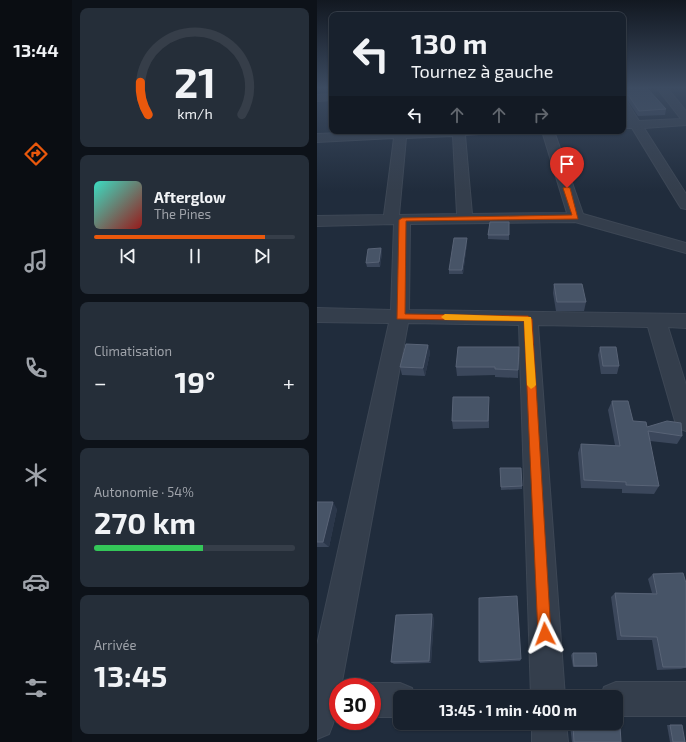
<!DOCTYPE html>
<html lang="fr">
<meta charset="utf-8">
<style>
body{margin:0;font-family:"Exo 2",sans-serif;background:#252e39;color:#f1f3f6;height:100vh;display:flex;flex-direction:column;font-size:15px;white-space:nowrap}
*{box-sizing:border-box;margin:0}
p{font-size:13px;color:#9fa3aa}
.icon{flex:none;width:22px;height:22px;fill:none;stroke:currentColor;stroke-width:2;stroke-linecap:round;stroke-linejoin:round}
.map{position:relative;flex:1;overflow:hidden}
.panel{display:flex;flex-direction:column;gap:8px;padding:8px;background:#0d1219;width:245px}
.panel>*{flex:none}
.guide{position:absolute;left:12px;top:12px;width:297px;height:122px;border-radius:8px;box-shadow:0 1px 3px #0004,0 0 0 1px #363e49;background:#18212d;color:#f1f3f6;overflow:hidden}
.speed{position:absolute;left:12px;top:678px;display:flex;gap:8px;font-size:20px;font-weight:700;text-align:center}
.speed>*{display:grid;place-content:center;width:52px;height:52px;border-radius:50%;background:#18212d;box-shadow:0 1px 3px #0004,0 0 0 1px #363e49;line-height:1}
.speed .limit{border:6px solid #d22;background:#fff;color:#111}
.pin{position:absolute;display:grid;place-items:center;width:34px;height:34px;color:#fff;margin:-41px -17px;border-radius:50% 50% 50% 0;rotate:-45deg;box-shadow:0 0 4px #0007}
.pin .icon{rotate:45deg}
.me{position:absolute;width:44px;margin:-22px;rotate:357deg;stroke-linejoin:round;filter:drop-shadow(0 0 3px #0008)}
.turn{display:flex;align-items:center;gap:14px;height:84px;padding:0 16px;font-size:18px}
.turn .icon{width:52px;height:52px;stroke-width:2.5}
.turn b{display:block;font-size:28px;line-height:34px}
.lanes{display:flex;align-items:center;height:38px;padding:0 16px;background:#0003;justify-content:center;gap:20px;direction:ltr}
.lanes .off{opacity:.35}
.big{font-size:30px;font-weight:700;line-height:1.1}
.panel .widget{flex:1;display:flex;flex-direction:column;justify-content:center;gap:6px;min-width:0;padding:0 14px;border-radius:8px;background:#252e39}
.panel .dial{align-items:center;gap:0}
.dial svg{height:104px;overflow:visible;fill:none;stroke:#363e49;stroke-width:7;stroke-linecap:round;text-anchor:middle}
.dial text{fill:#f1f3f6;stroke:none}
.song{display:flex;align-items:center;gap:12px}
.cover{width:48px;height:48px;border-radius:6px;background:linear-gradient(135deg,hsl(170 70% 55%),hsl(0 70% 35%))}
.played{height:4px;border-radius:2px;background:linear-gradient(90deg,#ea580c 85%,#363e49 85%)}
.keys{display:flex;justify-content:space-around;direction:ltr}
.heat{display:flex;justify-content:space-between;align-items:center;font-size:22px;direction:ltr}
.charge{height:6px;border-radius:3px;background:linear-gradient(90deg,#34c759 54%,#363e49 0)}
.trip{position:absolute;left:76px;top:690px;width:230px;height:40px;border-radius:8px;background:#18212d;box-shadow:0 1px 3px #0004,0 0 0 1px #363e49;font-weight:700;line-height:40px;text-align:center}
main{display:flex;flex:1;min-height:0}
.menu{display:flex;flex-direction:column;width:72px;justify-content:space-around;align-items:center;background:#0a0d12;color:#9fa3aa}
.menu .icon{width:28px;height:28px}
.menu .selected{color:#ea580c}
.menu b{font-size:18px;color:#f1f3f6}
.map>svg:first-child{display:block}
</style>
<main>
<nav class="menu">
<b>13:44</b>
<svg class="icon selected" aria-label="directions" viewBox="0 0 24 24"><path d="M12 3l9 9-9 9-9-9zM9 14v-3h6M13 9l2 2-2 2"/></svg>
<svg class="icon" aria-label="music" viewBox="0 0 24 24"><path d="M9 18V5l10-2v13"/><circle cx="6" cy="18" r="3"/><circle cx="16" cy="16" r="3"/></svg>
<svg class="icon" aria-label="phone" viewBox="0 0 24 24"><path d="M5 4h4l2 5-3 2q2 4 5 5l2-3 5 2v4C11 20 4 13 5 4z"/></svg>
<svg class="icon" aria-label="climate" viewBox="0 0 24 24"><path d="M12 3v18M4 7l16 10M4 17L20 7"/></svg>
<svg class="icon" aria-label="car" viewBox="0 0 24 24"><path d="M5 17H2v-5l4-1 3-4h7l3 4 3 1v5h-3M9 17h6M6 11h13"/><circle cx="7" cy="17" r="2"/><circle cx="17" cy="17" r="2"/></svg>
<svg class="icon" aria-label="filters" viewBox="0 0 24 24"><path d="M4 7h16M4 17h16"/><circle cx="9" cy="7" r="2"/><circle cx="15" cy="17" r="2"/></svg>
</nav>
<section class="panel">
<div class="widget dial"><svg viewBox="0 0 100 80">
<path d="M14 69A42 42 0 1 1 86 69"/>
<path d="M14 69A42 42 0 0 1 8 44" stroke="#ea580c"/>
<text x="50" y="56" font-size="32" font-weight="700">21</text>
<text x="50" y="72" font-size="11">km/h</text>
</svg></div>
<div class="widget">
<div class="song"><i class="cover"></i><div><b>Afterglow</b><p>The Pines</p></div></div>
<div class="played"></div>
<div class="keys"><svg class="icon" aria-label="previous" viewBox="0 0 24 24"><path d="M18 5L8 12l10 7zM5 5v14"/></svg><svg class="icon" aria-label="pause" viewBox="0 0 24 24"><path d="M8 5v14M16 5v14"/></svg><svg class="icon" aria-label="next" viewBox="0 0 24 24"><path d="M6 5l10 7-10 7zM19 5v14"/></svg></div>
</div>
<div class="widget"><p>Climatisation</p>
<div class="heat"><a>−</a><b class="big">19°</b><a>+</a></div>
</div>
<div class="widget"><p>Autonomie · 54%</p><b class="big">270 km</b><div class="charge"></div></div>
<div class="widget"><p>Arrivée</p><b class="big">13:45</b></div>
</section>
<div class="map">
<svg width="369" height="742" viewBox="0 0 369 742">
<rect width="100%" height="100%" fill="#202c3c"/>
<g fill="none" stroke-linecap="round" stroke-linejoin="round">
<defs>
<g id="minor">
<polygon points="340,88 350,88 369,111 369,125 327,128 369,194 369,209 364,208 362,205 315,128 306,128 306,122 311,121 306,113 306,101 310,102 322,121 364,119"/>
<polygon points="15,94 15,100 0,101 0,95"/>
<path d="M76,131h88l-2,3 -14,1 7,79 95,-1 -25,-82h12l29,83 103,29v10l-111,-31 -165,2 -1,86 277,4v14l-18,-1 18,58v46l-8,-3 -3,-7 -27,-94 -110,-2 27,372h-34l-12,-372 -111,-2 -67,364h-3c0,17 -2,32 -9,47l-12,5v-94l72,-322 -72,-1v-14l74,2 3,-86 -77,2v-10l67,-1 10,-77 -77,4v-8zM136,136l4,78 -58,1 7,-77z"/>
<polygon points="299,682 369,682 369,716 299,716 299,697 283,697 287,687"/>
<polygon points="55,683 83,683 95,688 98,697 83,697 83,717 55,717 55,687 46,687"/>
<polygon points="215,723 249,723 251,742 215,742"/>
</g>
</defs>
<use href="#minor" stroke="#3d4755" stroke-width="2"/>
<use href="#minor" fill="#343e4c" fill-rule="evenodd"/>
</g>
<g fill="#3b475b">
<polygon points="306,88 349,109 348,115 321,116 311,101 306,100"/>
<polygon points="192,222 192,240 171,239 171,235"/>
<polygon points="150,243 146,274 132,274 132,270"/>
<polygon points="64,248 65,253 63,267 50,267 49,263"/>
<polygon points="237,284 269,302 267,311 239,311 236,293"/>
<polygon points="111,345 113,353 108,376 85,375 83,367"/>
<polygon points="202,347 201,378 178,377 178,375 140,376 139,367"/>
<polygon points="283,347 302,366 300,374 284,374 281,355"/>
<polygon points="295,401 316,421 330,427 365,436 360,444 333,441 342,486 337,494 305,493 305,489 264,488 261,453 264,444 298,445 291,410"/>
<polygon points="172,405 172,428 136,429 135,421"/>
<polygon points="183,468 205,486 205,489 184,490"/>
<polygon points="0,502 20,509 12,547 0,547"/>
<polygon points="336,574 369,583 369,668 367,668 364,669 340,670 335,640 300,640 294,597 298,593 335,593 331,579"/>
<polygon points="117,618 114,663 77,664 74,662"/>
<polygon points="256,653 280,666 278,667 256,667 254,655"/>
<polygon points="204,659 203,661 163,663 162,661"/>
<polygon points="253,725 256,725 304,742 255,742"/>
<polygon points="350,725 353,725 368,742 353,742"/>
</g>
<g fill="#2b374a">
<polygon points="150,238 150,243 146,274 145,270"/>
<polygon points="64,248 65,253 63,267 62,262"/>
<polygon points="111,345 113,353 108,376 106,368"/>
<polygon points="16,502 20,509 12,547 6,542"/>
<polygon points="115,614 117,618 114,663 112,661"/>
</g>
<g fill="#475467" stroke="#586376">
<polygon points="306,88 330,88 349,109 322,111 312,96 307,94 306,96"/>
<polygon points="173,222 192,222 192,235 171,235"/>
<polygon points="137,238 150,238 145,270 132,270"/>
<polygon points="64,248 62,262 49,263 51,249"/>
<polygon points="237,284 265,284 269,302 240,302"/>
<polygon points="89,344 111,345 106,368 83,367"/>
<polygon points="141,347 202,347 201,370 178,369 178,367 139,367"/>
<polygon points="283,347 299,347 302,366 286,366"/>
<polygon points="136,397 172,397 171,421 135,421"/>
<polygon points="295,401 311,401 316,421 329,422 330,427 350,421 364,423 365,436 331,431 342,486 309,485 309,482 267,480 264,444 303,446"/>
<polygon points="183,468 204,468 205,486 184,487"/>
<polygon points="0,502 16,502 6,542 0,542"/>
<polygon points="366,573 369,583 369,667 346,667 340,637 304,636 298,593 340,594 336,574"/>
<polygon points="200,596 204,659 162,661 162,598"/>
<polygon points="115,614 112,661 74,662 79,615"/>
<polygon points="256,653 279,653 280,666 257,666"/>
<polygon points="256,725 303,726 304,742 257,742"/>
<polygon points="353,725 365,725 368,742 356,742"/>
</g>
<linearGradient id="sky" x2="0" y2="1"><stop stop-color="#121821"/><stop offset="0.46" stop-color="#3c4b61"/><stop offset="1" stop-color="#3c4b61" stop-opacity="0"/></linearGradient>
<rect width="369" height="191" fill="url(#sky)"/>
<polygon fill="#ea580c" stroke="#983908" points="250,187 253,188 261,219 89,221 88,314 211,316 215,319 234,634 232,639 228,641 223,639 221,634 207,321 80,319 82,220 85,218 255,215 246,188"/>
<polygon fill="#f59e0b" points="128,314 214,317 219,385 217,387 214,389 210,385 207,321 128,320 124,317"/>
</svg>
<div class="speed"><div class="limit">30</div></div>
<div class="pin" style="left:250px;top:188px;background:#d93025"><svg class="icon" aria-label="arrive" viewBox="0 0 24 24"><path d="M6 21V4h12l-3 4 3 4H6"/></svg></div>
<svg class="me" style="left:228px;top:634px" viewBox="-20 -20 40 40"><path d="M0-17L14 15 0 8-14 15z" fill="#ea580c" stroke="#fff" stroke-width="4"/></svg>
<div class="trip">13:45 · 1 min · 400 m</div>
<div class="guide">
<div class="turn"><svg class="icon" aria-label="left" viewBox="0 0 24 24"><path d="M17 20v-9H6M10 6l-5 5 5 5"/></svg><div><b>130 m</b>Tournez à gauche</div></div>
<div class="lanes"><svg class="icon" aria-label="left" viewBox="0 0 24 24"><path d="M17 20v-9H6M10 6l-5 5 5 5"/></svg><svg class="icon off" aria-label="ahead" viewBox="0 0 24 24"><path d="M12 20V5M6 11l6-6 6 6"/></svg><svg class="icon off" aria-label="ahead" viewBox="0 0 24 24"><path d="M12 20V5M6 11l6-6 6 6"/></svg><svg class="icon off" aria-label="right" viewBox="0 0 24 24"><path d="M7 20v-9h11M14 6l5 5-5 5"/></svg></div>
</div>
</div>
</main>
